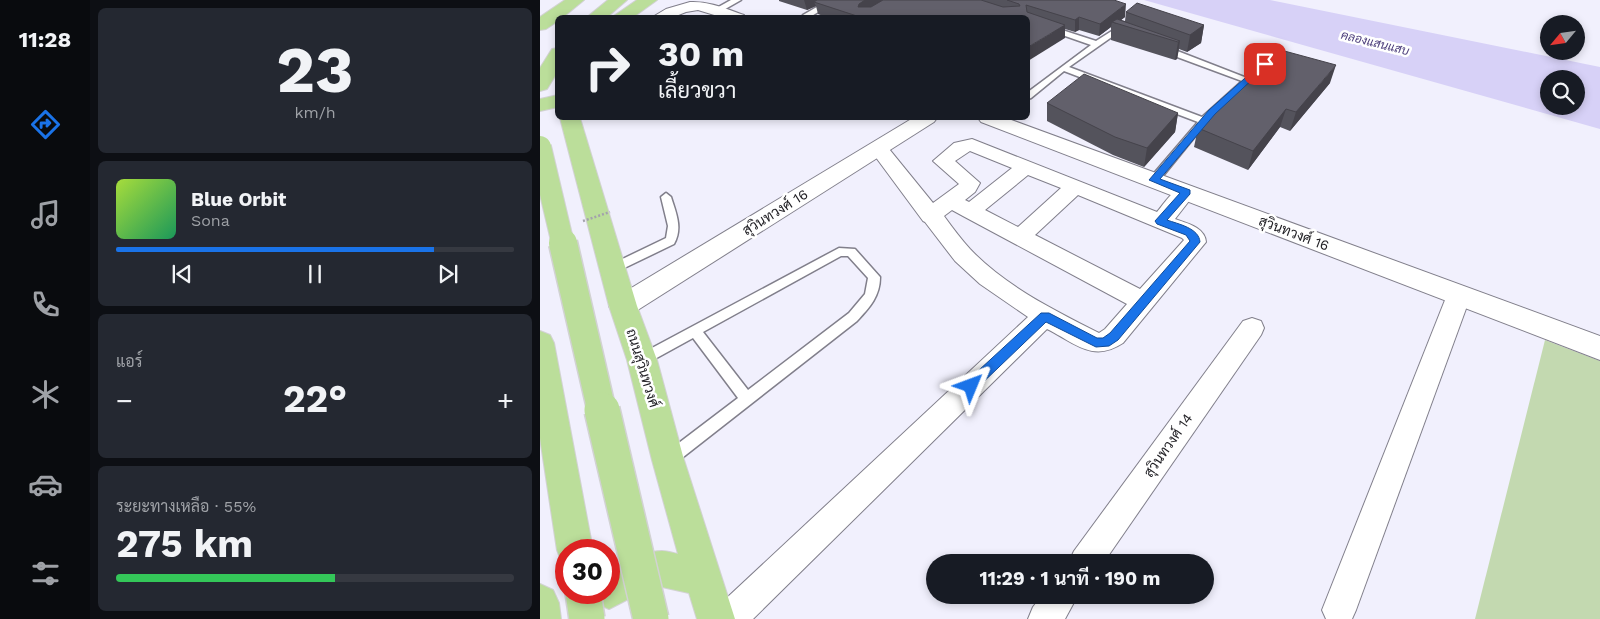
<!DOCTYPE html>
<html lang="th">
<meta charset="utf-8">
<style>
body{margin:0;font-family:"Work Sans",Sarabun,sans-serif;background:#242831;color:#f1f3f6;height:100vh;display:flex;flex-direction:column;font-size:19px;white-space:nowrap}
*{box-sizing:border-box;margin:0}
p{font-size:16px;color:#9ea1a6}
.icon{flex:none;width:28px;height:28px;fill:none;stroke:currentColor;stroke-width:2;stroke-linecap:round;stroke-linejoin:round}
.map{position:relative;flex:1;overflow:hidden}
.drawer{display:flex;flex-direction:column;gap:8px;padding:8px;background:#0d0f14;width:450px}
.drawer>*{flex:none}
.guide{position:absolute;left:15px;top:15px;width:475px;height:105px;border-radius:8px;box-shadow:0 2px 8px #0003;background:#171b24;color:#f1f3f6;overflow:hidden}
.needle{width:32px;rotate:241deg}
.controls{position:absolute;left:1000px;top:15px;display:grid;gap:10px}
.controls a{display:grid;place-items:center;width:45px;height:45px;border-radius:50%;background:#171b24;box-shadow:0 2px 8px #0003;font-size:25px}
.speed{position:absolute;left:15px;top:539px;display:flex;gap:10px;font-size:25px;font-weight:700;text-align:center}
.speed>*{display:grid;place-content:center;width:65px;height:65px;border-radius:50%;background:#171b24;box-shadow:0 2px 8px #0003;line-height:1}
.speed .limit{border:8px solid #d22;background:#fff;color:#111}
.pin{position:absolute;display:grid;place-items:center;width:42px;height:42px;color:#fff;margin:-21px;border-radius:10px;box-shadow:0 2px 8px #0006}
.me{position:absolute;width:55px;margin:-28px;rotate:46deg;stroke-linejoin:round;filter:drop-shadow(0 0 4px #0008)}
.turn{display:flex;align-items:center;gap:18px;height:105px;padding:0 20px;font-size:22px}
.turn .icon{width:65px;height:65px;stroke-width:2.5}
.turn b{display:block;font-size:35px;line-height:42px}
.big{font-size:38px;font-weight:700;line-height:1.1}
.drawer .card{flex:1;display:flex;flex-direction:column;justify-content:center;gap:8px;min-width:0;padding:0 18px;border-radius:8px;background:#242831}
.drawer .dial{align-items:center;gap:0}
.dial b{font-size:65px;line-height:1}
.song{display:flex;align-items:center;gap:15px}
.cover{width:60px;height:60px;border-radius:8px;background:linear-gradient(135deg,hsl(80 70% 55%),hsl(150 70% 35%))}
.played{height:5px;border-radius:2px;background:linear-gradient(90deg,#1a73e8 80%,#363941 80%)}
.keys{display:flex;justify-content:space-around;direction:ltr}
.heat{display:flex;justify-content:space-between;align-items:center;font-size:28px;direction:ltr}
.charge{height:8px;border-radius:4px;background:linear-gradient(90deg,#34c759 55%,#363941 0)}
.trip{position:absolute;left:386px;top:554px;width:288px;height:50px;border-radius:25px;background:#171b24;box-shadow:0 2px 8px #0003;font-weight:700;line-height:50px;text-align:center}
main{display:flex;flex:1;min-height:0}
.menu{display:flex;flex-direction:column;width:90px;justify-content:space-around;align-items:center;background:#090b0e;color:#9ea1a6}
.menu .icon{width:35px;height:35px}
.menu .selected{color:#1a73e8}
.menu b{font-size:22px;color:#f1f3f6}
.map>svg:first-child{display:block}
</style>
<main>
<nav class="menu">
<b>11:28</b>
<svg class="icon selected" aria-label="directions" viewBox="0 0 24 24"><path d="M12 3l9 9-9 9-9-9zM9 14v-3h6M13 9l2 2-2 2"/></svg>
<svg class="icon" aria-label="music" viewBox="0 0 24 24"><path d="M9 18V5l10-2v13"/><circle cx="6" cy="18" r="3"/><circle cx="16" cy="16" r="3"/></svg>
<svg class="icon" aria-label="phone" viewBox="0 0 24 24"><path d="M5 4h4l2 5-3 2q2 4 5 5l2-3 5 2v4C11 20 4 13 5 4z"/></svg>
<svg class="icon" aria-label="climate" viewBox="0 0 24 24"><path d="M12 3v18M4 7l16 10M4 17L20 7"/></svg>
<svg class="icon" aria-label="car" viewBox="0 0 24 24"><path d="M5 17H2v-5l4-1 3-4h7l3 4 3 1v5h-3M9 17h6M6 11h13"/><circle cx="7" cy="17" r="2"/><circle cx="17" cy="17" r="2"/></svg>
<svg class="icon" aria-label="filters" viewBox="0 0 24 24"><path d="M4 7h16M4 17h16"/><circle cx="9" cy="7" r="2"/><circle cx="15" cy="17" r="2"/></svg>
</nav>
<section class="drawer">
<div class="card dial"><b>23</b><p>km/h</p></div>
<div class="card">
<div class="song"><i class="cover"></i><div><b>Blue Orbit</b><p>Sona</p></div></div>
<div class="played"></div>
<div class="keys"><svg class="icon" aria-label="previous" viewBox="0 0 24 24"><path d="M18 5L8 12l10 7zM5 5v14"/></svg><svg class="icon" aria-label="pause" viewBox="0 0 24 24"><path d="M8 5v14M16 5v14"/></svg><svg class="icon" aria-label="next" viewBox="0 0 24 24"><path d="M6 5l10 7-10 7zM19 5v14"/></svg></div>
</div>
<div class="card"><p>แอร์</p>
<div class="heat"><a>−</a><b class="big">22°</b><a>+</a></div>
</div>
<div class="card"><p>ระยะทางเหลือ · 55%</p><b class="big">275 km</b><div class="charge"></div></div>
</section>
<div class="map">
<svg width="1060" height="619" viewBox="0 0 1060 619">
<rect width="100%" height="100%" fill="#f1f0fd"/>
<polygon fill="#c3d9b0" points="1005,340 1060,361 1060,619 935,619"/>
<path fill="#d7d1f7" fill-rule="evenodd" d="M604,0h126l330,67v62zM1009,79h27v27h-27z"/>
<g fill="none" stroke-linecap="round" stroke-linejoin="round">
<defs>
<g id="service">
<polygon points="191,0 201,0 180,12 173,10"/>
<polygon points="289,0 298,0 270,17 263,15"/>
<polygon points="488,19 556,41 575,29 589,33 590,35 586,37 576,34 529,67 662,117 702,81 621,51 621,47 627,47 712,80 666,123 618,182 610,182 609,180 610,178 658,122 524,71 491,98 488,99 488,92 551,45 488,23"/>
<path d="M126,193l5,4c5,16 12,31 3,47l-58,28h-8l-2,-3 2,-3 58,-28 2,-12 -7,-29z"/>
<path d="M299,248l16,1 25,28c0,19 -10,30 -23,44l-184,144 -5,2 -5,-2 -2,-5 2,-5 75,-57 -45,-60 -51,28 -5,-2 -2,-4 2,-4zM301,256h7l20,22 -3,16 -16,19 -101,77 -45,-58z"/>
</g>
<g id="minor">
<path d="M150,2c19,-1 37,7 54,13l2,3h-22l-26,-8 -12,2 -15,6h-20l15,-9z"/>
<path d="M432,139l185,73c10,-12 19,-29 36,-25l3,5 -21,27c11,4 30,8 31,23l-83,101c-30,20 -48,0 -76,-14l-294,290h-41l5,-12 311,-290 -48,-33 -25,-23 -30,-39 -2,-1 -54,-73 2,-4 7,-2 7,2 48,59 26,-19 -26,-23 21,-18zM430,151l42,17 -43,34 -4,-2 10,-8 5,-9 -25,-22zM488,175l33,13 -43,39 -33,-17zM538,195l104,43 2,2 -44,49 -105,-54zM412,210l11,6 164,88 -22,25 -6,4c-45,-23 -94,-47 -129,-84 -9,-10 -18,-22 -26,-33z"/>
<polygon points="919,286 927,289 931,295 816,610 812,619 786,619 782,610 907,295 911,289"/>
<polygon points="712,318 721,321 724,328 721,335 564,562 529,562 534,551 703,321"/>
<polygon points="502,595 538,595 525,619 488,619 493,607"/>
</g>
<g id="tertiary">
<polygon points="373,118 397,118 394,122 93,313 83,317 73,313 69,306 73,299"/>
<polygon points="438,118 466,118 1060,336 1060,360 441,122"/>
</g>
<g id="trunk">
<polygon points="25,0 44,0 22,18 18,18 18,21 6,29 0,30 0,17"/>
<polygon points="68,0 87,0 66,18 46,18"/>
<polygon points="97,0 117,0 92,18 71,18"/>
<polygon points="18,48 18,71 7,89 0,91 0,68 12,49"/>
<polygon points="18,95 18,107 0,111 0,99"/>
<path d="M20,118h20l57,188 20,54 27,100 51,159h-38l-8,-26 -27,-6 -22,6 -31,16 -13,-6 -5,-11h18v-23c15,-8 35,-18 53,-18 5,0 11,2 16,3l-26,-94 -25,-100 -18,-54z"/>
<polygon points="0,331 10,335 14,343 53,550 26,550 26,564 22,563 17,550 0,438"/>
<polygon points="0,584 13,590 19,603 21,619 0,619"/>
</g>
</defs>
<use href="#service" stroke="#817f8b" stroke-width="3"/>
<use href="#minor" stroke="#817f8b" stroke-width="2"/>
<use href="#tertiary" stroke="#817f8b" stroke-width="2"/>
<use href="#trunk" stroke="#d2d2d3" stroke-width="2"/>
<use href="#service" fill="#fff" fill-rule="evenodd"/>
<use href="#minor" fill="#fff" fill-rule="evenodd"/>
<use href="#tertiary" fill="#fff" fill-rule="evenodd"/>
<use href="#trunk" fill="#bbde9a" fill-rule="evenodd"/>
<defs>
<polyline id="trunk-bridge-far2" points="0,147 23,244"/>
<polyline id="trunk-bridge-far1" points="23,243 62,412"/>
<g id="trunk-bridge">
<polyline points="62,410 111,619"/>
<polyline points="43,592 47,619"/>
</g>
</defs>
<use href="#trunk-bridge-far2" stroke="#d2d2d3" stroke-width="24" stroke-linecap="butt"/>
<use href="#trunk-bridge-far1" stroke="#d2d2d3" stroke-width="31" stroke-linecap="butt"/>
<use href="#trunk-bridge" stroke="#d2d2d3" stroke-width="38" stroke-linecap="butt"/>
<polyline stroke="#a3a2ac" stroke-width="2.5" stroke-dasharray="2 2" stroke-linecap="butt" points="43,221 70,212"/>
<use href="#trunk-bridge-far2" stroke="#bbde9a" stroke-width="22"/>
<use href="#trunk-bridge-far1" stroke="#bbde9a" stroke-width="28"/>
<use href="#trunk-bridge" stroke="#bbde9a" stroke-width="35"/>
</g>
<g fill="#54535c">
<polygon points="239,0 574,0 585,17 581,20 585,21 586,12 664,25 661,43 647,52 639,49 637,59 635,60 571,40 571,27 559,36 539,30 535,32 525,29 525,38 488,18 288,18 278,14 276,6 267,10 239,1"/>
<polygon points="790,83 750,131 740,127 708,170 654,147 658,128"/>
<polygon points="507,103 638,113 635,132 604,167 573,155 507,121"/>
</g>
<g fill="#45434b">
<polygon points="264,0 285,0 274,2 276,6 267,10"/>
<polygon points="325,0 349,0 322,17 318,7 319,4"/>
<polygon points="586,4 585,17 576,24 572,22 571,27 559,36 560,24"/>
<polygon points="539,17 539,30 535,32 535,20"/>
<polygon points="525,25 525,38 488,61 488,47"/>
<polygon points="664,25 661,43 647,52 650,35"/>
<polygon points="640,41 637,59 635,60 638,42"/>
<polygon points="796,65 790,83 750,131 756,112"/>
<polygon points="746,109 740,127 708,170 713,151"/>
<polygon points="638,113 635,132 604,167 607,148"/>
</g>
<g fill="#62606b" stroke="#45434b">
<polygon points="277,0 325,0 319,4 318,7 331,7 343,0 441,0 463,7 480,6 479,4 467,0 574,0 586,4 560,24 539,17 535,20 486,5 487,12 525,25 488,47 488,18 323,18 274,2"/>
<polygon points="597,3 664,25 650,35 586,12"/>
<polygon points="577,19 640,41 638,42 572,22"/>
<polygon points="737,49 796,65 756,112 746,109 713,151 658,128"/>
<polygon points="544,74 638,113 607,148 575,137 507,103"/>
</g>
<path fill="#1a73e8" stroke="#114b97" d="M722,63l7,1 -54,50 -55,65 30,11v4l-23,26c11,4 32,8 33,22l-82,98 -9,6 -13,1 -50,-25 -71,68 -4,1 -5,-1 -1,-4 1,-4 75,-69h8l48,25h6l7,-5 80,-92 -4,-6 -29,-11 -2,-3 25,-28 -31,-13 60,-70z"/>
<g text-anchor="middle" stroke-width="5" stroke-linejoin="round" paint-order="stroke">
<g font-size="12" font-style="italic" fill="#4f417d" stroke="#fff">
<text transform="translate(835 43) rotate(14)" y="4">คลองแสนแสบ</text>
</g>
<g font-size="14" fill="#1e1d22" stroke="#fff">
<text transform="translate(235 212) rotate(-32)" y="5">สุวินทวงศ์ 16</text>
<text transform="translate(754 233) rotate(21)" y="5">สุวินทวงศ์ 16</text>
<text transform="translate(103 368) rotate(73)" y="5">ถนนสุวินทวงศ์</text>
<text transform="translate(628 445) rotate(-55)" y="5">สุวินทวงศ์ 14</text>
</g>
</g>
</svg>
<div class="controls">
<a><svg class="needle" viewBox="-14 -14 28 28"><path d="M0-13l5 13h-10z" fill="#e53935"/><path d="M0 13l5-13h-10z" fill="#9ea1a6"/></svg></a>
<a><svg class="icon" aria-label="search" viewBox="0 0 24 24"><circle cx="10" cy="10" r="6"/><path d="M15 15l6 6"/></svg></a>
</div>
<div class="speed"><div class="limit">30</div></div>
<div class="pin" style="left:725px;top:64px;background:#d93025"><svg class="icon" aria-label="arrive" viewBox="0 0 24 24"><path d="M6 21V4h12l-3 4 3 4H6"/></svg></div>
<svg class="me" style="left:431px;top:386px" viewBox="-20 -20 40 40"><path d="M0-17L14 15 0 8-14 15z" fill="#1a73e8" stroke="#fff" stroke-width="4"/></svg>
<div class="trip">11:29 · 1 นาที · 190 m</div>
<div class="guide">
<div class="turn"><svg class="icon" aria-label="right" viewBox="0 0 24 24"><path d="M7 20v-9h11M14 6l5 5-5 5"/></svg><div><b>30 m</b>เลี้ยวขวา</div></div>
</div>
</div>
</main>
